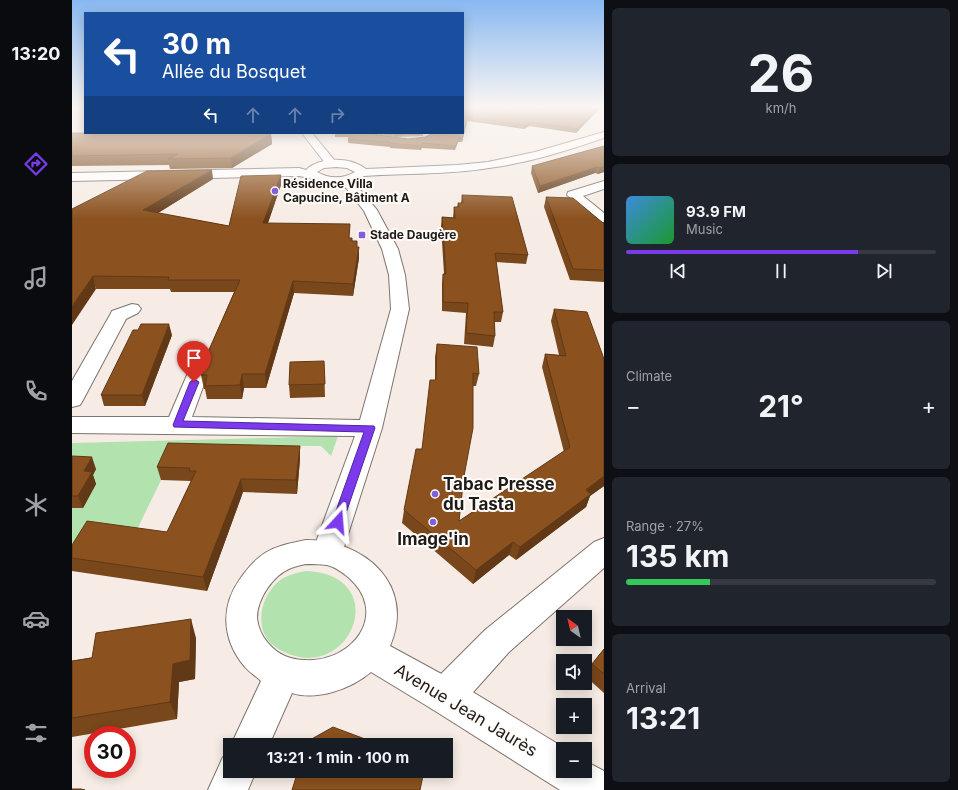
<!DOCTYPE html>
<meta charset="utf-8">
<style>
body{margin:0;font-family:Inter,sans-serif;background:#20242c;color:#f1f3f6;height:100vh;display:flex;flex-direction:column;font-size:15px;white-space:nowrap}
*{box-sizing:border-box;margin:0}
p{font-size:13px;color:#9ea1a6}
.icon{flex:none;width:22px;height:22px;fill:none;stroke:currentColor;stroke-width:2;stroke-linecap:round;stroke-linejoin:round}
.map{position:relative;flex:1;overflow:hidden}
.side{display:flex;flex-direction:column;gap:8px;padding:8px;background:#0d0f14;width:354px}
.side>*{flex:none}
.hud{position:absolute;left:12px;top:12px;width:380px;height:122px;border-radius:0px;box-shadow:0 2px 10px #0003;background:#1a4fa0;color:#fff;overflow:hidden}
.needle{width:26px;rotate:326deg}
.controls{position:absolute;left:484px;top:610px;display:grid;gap:8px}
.controls a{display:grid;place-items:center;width:36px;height:36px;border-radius:0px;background:#171b24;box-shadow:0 2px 10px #0003;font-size:20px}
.speed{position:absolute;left:12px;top:726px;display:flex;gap:8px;font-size:20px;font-weight:700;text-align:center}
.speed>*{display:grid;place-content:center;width:52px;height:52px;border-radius:50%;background:#171b24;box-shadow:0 2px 10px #0003;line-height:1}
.speed .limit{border:6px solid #d22;background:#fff;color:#111}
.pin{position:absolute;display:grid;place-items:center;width:34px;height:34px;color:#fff;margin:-41px -17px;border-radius:50% 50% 50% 0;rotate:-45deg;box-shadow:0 0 4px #0007}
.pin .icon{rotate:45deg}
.me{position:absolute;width:44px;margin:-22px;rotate:19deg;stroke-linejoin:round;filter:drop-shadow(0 0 3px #0008)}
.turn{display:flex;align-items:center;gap:14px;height:84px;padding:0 12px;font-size:18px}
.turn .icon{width:52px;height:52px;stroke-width:2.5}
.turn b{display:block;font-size:28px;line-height:34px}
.lanes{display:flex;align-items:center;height:38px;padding:0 12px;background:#0003;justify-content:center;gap:20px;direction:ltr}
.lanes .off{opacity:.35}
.big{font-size:30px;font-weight:700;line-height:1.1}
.side .tile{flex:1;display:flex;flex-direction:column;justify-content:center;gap:6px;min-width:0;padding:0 14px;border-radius:6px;background:#20242c}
.side .dial{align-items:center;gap:0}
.dial b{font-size:52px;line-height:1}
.song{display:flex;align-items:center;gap:12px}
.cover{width:48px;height:48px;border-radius:6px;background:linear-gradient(135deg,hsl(210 70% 55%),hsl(130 70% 35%))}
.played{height:4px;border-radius:2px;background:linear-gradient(90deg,#7c3aed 75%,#363941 75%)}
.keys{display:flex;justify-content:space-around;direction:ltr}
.heat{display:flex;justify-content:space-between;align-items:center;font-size:22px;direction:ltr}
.charge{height:6px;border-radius:3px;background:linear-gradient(90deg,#34c759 27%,#363941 0)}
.trip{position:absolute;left:151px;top:738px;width:230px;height:40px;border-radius:0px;background:#171b24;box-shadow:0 2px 10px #0003;font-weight:700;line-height:40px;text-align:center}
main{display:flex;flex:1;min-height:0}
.tab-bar{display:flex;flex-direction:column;width:72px;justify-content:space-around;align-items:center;background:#090b0e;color:#9ea1a6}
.tab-bar .icon{width:28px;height:28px}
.tab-bar .on{color:#7c3aed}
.tab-bar b{font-size:18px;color:#f1f3f6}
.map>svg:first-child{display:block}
</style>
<main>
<nav class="tab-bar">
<b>13:20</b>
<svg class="icon on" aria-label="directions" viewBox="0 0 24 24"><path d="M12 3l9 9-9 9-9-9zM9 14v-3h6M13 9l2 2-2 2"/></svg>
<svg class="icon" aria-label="music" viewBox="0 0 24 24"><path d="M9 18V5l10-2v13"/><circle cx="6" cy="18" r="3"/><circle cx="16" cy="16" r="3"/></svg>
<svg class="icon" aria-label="phone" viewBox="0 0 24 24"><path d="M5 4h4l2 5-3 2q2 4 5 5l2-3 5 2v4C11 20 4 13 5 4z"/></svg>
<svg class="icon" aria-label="climate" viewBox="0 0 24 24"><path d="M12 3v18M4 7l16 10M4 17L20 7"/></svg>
<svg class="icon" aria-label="car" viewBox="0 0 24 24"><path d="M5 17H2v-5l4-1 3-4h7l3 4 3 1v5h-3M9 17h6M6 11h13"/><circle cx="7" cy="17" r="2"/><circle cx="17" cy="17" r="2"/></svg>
<svg class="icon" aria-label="filters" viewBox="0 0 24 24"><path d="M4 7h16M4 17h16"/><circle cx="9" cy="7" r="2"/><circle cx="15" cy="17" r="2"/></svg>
</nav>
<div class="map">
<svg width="532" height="790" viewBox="0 0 532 790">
<rect width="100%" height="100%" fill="#f6ece5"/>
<g fill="#b2e2ae">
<polygon points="266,436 259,456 249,446 106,445 60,540 0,569 0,443"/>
<path d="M234,571c91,4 42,121 -29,77 -24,-15 -18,-50 1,-66 8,-7 18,-9 28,-11z"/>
</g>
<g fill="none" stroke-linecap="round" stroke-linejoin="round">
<defs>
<path id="service" d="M294,133l30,4 27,-1v-3h6v5c-9,7 -54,3 -63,-5z"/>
<g id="minor">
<polygon points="230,133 240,133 263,161 261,163 253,163"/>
<polygon points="277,180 281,181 305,210 326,249 333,275 337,309 310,428 270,553 265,562 255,565 245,562 240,553 283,436 0,433 0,417 97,417 118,368 121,364 128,362 135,364 138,368 120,417 288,420 319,309 317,275 310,249 292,211 271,184 273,181"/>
<polygon points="532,181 532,189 511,196 532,213 532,224 527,223 495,195 496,192"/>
<polygon points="60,304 66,305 69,309 66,313 54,319 11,400 8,405 0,407 0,381 38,315 40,311"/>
<polygon points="532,538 532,568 437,652 386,709 373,714 360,709 355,696 360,683 413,630 522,542"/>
</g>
<g id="tertiary">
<path d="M532,132v6c-38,13 -76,25 -115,30 -41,7 -83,5 -125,8l-7,5 -4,6c-18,4 -37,-9 -54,-11l-227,5v-8l227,-5 7,2c14,-14 45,-13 60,-1l91,-4 31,-3 47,-10zM264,167l11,1 8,4c-12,7 -26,7 -38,0l7,-4z"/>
<path d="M234,540c59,0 110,45 84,106l68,37 108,66h-3v22h22v-10l19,10v19h-44l-128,-81 -61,-37c-20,17 -54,29 -79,21l-23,52h-38l30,-64c-5,-5 -12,-9 -16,-14 -23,-27 -25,-60 -5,-88 7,-10 14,-19 25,-26 13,-8 27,-10 41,-13zM234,564c7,0 14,0 21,1 8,2 15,7 21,12 42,36 5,86 -43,83 -14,0 -27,-5 -37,-17 -6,-7 -10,-16 -11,-25 0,-19 16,-43 34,-50 5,-2 10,-3 15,-4z"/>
<polygon points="158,754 158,771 184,771 176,790 136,790 151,757"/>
</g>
</defs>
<use href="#service" stroke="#7d746e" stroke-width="2"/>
<use href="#minor" stroke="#7d746e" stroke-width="2"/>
<use href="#tertiary" stroke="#7d746e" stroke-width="2"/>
<use href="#service" fill="#fff" fill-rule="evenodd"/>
<use href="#minor" fill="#fff" fill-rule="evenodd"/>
<use href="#tertiary" fill="#fff" fill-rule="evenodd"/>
</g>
<g fill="#78471b">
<polygon points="391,107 467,109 529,107 504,133 457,126 452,129 395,121 390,142 386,142 383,150 350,148 349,150 318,148 318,147 276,143 276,139 277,137 263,137 263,133 350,133 350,135 324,136 300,133 306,135 336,139 353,137 358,135"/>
<polygon points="0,133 199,134 200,144 160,168 98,169 97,165 0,166"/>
<polygon points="532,146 532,172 526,174 523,173 466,193 459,173 460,166"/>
<polygon points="209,175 209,185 196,223 278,238 285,247 287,258 281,296 222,293 194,388 172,388 170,399 135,399 133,389 132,389 129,375 136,357 136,352 162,292 99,292 98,289 24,289 0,209 141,179 86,213 157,226"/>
<polygon points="390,195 456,255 454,264 424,262 431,312 429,322 422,322 423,336 421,347 392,344 394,313 370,311 370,284 371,274 372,274 369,226 370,217 381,218 382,207 385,207 386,203 389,203"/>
<polygon points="474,197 531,223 532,222 532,282 498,280 472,207"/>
<polygon points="482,309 532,359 532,486 518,496 514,507 444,560 437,555 401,584 330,523 332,510 350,449 363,380 363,357 365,344 407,374 404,386 401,386 387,521 492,452 470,367 473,354 487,355 479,321"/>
<polygon points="100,335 73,406 32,406 29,395"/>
<polygon points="252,361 253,397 218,398 217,385"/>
<polygon points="228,446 228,459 225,494 171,492 135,591 0,571 0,545 95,532 119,481 89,480 85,467"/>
<polygon points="0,456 24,469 21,475 24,484 11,508 0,508"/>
<polygon points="124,638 123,679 107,682 105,719 0,737 0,661"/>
<polygon points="532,649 532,693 513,676 520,664"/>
</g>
<g fill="#613916">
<polygon points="526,107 529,107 504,133 505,129"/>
<polygon points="396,117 395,121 390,142 390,138"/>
<polygon points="458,122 457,126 452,129 452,125"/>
<polygon points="199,134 200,144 160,168 159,158"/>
<polygon points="387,137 386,142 383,150 384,146"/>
<polygon points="532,166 532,172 526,174 528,168"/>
<polygon points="525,167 523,173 466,193 468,186"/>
<polygon points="140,170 141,179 73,221 71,210"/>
<polygon points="209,175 209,185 192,234 191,223"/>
<polygon points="287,247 287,258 281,296 281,284"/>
<polygon points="21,276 24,289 0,325 0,306"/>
<polygon points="221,281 222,293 194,388 193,374"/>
<polygon points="97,324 100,335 73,406 70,395"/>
<polygon points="170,374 172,388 170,399 168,385"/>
<polygon points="228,446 228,459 225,494 224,480"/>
<polygon points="20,457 24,469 21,475 24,484 11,508 6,496 12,471"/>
<polygon points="532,476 532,486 518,496 514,507 444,560 448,547 514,490"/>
<polygon points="169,479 171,492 135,591 131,577"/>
<polygon points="441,542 437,555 401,584 404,570"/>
<polygon points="119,619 124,638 123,679 107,682 105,719 98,702 101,664"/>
</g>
<g fill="#8b521f" stroke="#613916">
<polygon points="391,107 459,107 467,109 475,107 526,107 505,129 458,122 452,125 396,117 390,138 387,137 384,146 350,143 350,146 318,143 319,142 276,139 281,133 277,133 299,133 306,135 336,139 353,137 358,135 358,133 391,133"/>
<polygon points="0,133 191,133 199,134 159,158 96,159 106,154 0,156"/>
<polygon points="532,146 532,166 528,168 525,167 468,186 460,166"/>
<polygon points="140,170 71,210 157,226 169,176 209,175 191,223 278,224 277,238 280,238 280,241 285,241 285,247 287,247 281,284 221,281 193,374 170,374 168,385 133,386 135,375 129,375 137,355 136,352 168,280 96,280 97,277 21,276 0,306 0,209 75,171"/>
<polygon points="390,195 440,197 456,255 423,253 431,312 422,312 423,336 394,333 396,303 371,302 371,274 374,274 370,217 383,218 382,207 387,207 386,203 391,203"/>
<polygon points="474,197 501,198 531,223 532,222 532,270 501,269"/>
<polygon points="482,309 515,312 532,359 532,476 514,490 519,494 448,547 441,542 404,570 332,510 344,449 350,449 358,380 364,380 365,344 405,347 407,374 401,373 401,428 392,476 387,521 498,447 473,354 494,356"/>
<polygon points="69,324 97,324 70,395 29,395 61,330 66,330"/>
<polygon points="252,361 253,384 217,385 218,362"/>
<polygon points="96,443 228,446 224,480 169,479 131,577 0,558 0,545 15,521 95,532 124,471 117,471 118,468 85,467"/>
<polygon points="0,456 20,457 12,471 20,472 6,496 0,496"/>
<polygon points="119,619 118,660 101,664 98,702 0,718 0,661 20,658 24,633"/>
<polygon points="532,649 532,674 520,664"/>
<polygon points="261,727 309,745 234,745 236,741"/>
<polygon points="226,771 352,771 348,790 220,790"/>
<polygon points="0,789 9,789 13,790 0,790"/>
</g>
<linearGradient id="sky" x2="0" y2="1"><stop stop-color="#88b8f1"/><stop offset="0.49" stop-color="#fbf6f3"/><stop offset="1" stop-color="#fbf6f3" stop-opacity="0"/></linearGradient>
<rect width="532" height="218" fill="url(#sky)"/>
<polygon fill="#7c3aed" stroke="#51269a" points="122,379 127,382 111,421 302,426 303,428 270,525 266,527 262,525 260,522 292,432 102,427 101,425 118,382"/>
<g fill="#7e60db" stroke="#fffbf8" stroke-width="1.5">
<circle cx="203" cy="191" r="4"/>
<rect x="286" y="231" width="8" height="8" rx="2"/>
<circle cx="363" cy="494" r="4"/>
<circle cx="361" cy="522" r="4"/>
</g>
<g text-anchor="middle" stroke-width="4" stroke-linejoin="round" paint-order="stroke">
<g font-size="12" font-weight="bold" fill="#1d1a17" stroke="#fffbf8" text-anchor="start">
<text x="211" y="188">Résidence Villa<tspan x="211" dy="14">Capucine, Bâtiment A</tspan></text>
<text x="298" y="239">Stade Daugère</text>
</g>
<g font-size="17" font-weight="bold" fill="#1d1a17" stroke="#fffbf8" text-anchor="start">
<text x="371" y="490">Tabac Presse<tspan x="371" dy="20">du Tasta</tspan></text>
<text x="361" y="545" text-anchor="middle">Image'in</text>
</g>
<g font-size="17" fill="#1d1a17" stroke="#fffbf8">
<text transform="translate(394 710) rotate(31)" y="6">Avenue Jean Jaurès</text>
</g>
</g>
</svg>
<div class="controls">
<a><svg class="needle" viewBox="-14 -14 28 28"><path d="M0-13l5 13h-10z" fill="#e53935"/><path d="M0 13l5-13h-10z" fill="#9ea1a6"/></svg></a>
<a><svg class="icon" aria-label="sound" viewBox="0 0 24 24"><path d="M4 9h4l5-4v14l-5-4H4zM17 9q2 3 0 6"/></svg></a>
<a>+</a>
<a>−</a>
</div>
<div class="speed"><div class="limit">30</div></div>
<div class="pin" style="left:122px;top:382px;background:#d93025"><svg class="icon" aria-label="arrive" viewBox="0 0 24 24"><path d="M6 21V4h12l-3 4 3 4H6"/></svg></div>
<svg class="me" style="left:266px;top:522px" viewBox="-20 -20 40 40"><path d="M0-17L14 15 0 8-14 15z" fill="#7c3aed" stroke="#fff" stroke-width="4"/></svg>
<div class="trip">13:21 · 1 min · 100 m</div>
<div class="hud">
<div class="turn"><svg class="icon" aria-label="left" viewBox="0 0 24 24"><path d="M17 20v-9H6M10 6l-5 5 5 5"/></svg><div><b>30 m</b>Allée du Bosquet</div></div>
<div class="lanes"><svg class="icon" aria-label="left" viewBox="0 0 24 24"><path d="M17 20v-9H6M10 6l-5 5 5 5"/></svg><svg class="icon off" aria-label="ahead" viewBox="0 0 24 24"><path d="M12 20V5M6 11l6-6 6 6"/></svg><svg class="icon off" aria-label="ahead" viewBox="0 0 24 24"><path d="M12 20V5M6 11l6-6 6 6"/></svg><svg class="icon off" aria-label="right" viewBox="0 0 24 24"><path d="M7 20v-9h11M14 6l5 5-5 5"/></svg></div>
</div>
</div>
<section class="side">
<div class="tile dial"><b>26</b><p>km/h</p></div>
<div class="tile">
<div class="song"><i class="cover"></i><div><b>93.9 FM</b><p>Music</p></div></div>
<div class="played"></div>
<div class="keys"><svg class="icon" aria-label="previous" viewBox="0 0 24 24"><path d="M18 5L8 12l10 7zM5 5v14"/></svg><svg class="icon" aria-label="pause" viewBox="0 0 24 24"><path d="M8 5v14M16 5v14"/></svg><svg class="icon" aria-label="next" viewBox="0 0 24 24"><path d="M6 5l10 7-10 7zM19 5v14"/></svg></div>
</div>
<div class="tile"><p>Climate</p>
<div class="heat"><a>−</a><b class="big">21°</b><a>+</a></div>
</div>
<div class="tile"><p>Range · 27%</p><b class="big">135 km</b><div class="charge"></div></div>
<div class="tile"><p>Arrival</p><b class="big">13:21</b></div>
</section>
</main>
